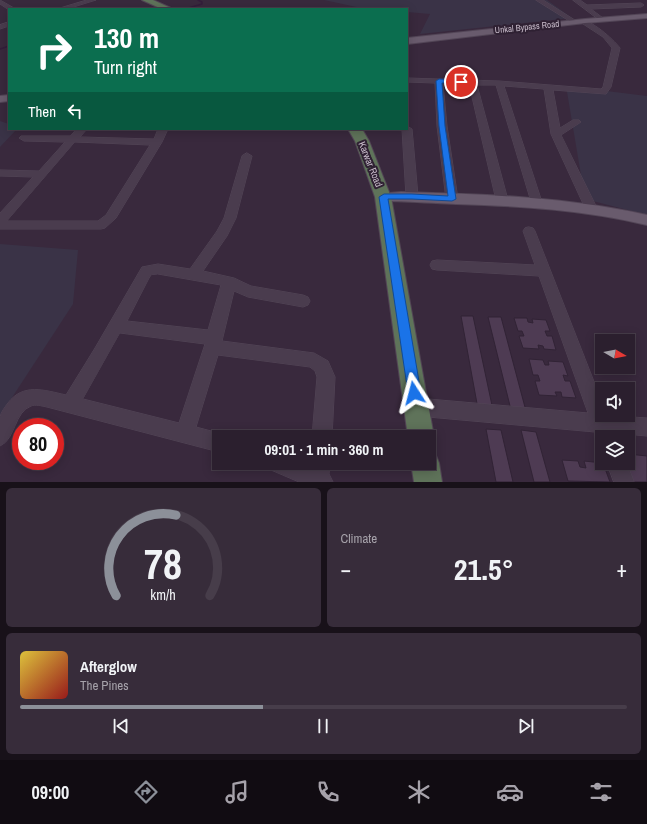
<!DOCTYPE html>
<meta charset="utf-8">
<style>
body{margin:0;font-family:"Archivo Narrow",sans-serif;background:#372c3a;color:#f1f3f6;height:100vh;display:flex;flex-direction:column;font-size:15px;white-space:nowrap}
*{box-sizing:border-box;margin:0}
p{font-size:13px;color:#a6a2aa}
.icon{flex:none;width:22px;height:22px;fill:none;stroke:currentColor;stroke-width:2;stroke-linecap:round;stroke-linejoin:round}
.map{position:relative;height:482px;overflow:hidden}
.side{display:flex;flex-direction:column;gap:6px;padding:6px;background:#181119;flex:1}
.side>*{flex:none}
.banner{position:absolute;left:8px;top:8px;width:400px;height:122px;border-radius:0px;box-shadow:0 2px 10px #0003,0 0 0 1px #473d4a;background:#0b6e4f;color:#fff;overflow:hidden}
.needle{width:26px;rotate:100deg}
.tools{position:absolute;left:595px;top:334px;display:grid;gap:8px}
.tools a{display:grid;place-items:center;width:40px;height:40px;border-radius:0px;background:#2b1f2e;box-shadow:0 2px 10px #0003,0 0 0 1px #473d4a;font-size:20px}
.speed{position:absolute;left:12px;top:418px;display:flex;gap:8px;font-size:20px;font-weight:700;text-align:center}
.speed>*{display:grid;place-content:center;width:52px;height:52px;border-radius:50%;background:#2b1f2e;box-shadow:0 2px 10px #0003,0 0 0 1px #473d4a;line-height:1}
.speed .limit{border:6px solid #d22;background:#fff;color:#111}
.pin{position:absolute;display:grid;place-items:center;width:34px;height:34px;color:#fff;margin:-17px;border:2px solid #fff;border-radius:50%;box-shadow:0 1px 4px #0007}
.me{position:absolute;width:44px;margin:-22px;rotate:351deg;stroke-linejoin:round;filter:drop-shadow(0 0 3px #0008)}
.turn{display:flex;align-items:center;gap:14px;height:84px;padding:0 20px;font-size:18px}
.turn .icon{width:52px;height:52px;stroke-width:2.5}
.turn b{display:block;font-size:28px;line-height:34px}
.then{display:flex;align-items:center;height:38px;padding:0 20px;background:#0003;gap:8px;font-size:15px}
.big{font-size:30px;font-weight:800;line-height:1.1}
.side .tile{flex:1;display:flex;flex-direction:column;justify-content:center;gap:6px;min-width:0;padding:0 14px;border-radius:6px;background:#372c3a}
.side .dial{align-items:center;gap:0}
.dial svg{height:104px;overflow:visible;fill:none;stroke:#473d4a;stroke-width:7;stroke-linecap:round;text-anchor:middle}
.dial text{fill:#f1f3f6;stroke:none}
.song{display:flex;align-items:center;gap:12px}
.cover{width:48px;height:48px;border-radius:6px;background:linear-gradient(135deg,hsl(50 70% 55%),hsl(0 70% 35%))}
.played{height:4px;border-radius:2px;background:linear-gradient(90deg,#8c9099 40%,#473d4a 40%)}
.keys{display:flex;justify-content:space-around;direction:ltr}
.heat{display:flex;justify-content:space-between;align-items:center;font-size:22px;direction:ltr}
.side .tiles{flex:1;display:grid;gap:6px;grid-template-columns:1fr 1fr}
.tile:last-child{grid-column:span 2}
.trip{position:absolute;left:212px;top:430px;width:224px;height:40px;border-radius:0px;background:#2b1f2e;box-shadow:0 2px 10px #0003,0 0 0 1px #473d4a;font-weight:800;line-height:40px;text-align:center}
.dock{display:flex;height:64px;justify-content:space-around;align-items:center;background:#110c12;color:#a6a2aa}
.dock .icon{width:28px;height:28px}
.dock .on{color:#8c9099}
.dock b{font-size:18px;color:#f1f3f6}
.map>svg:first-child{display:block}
</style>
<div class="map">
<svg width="647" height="482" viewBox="0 0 647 482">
<rect width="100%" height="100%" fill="#39293d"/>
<g fill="#3a3347">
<polygon points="324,0 547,0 572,18 420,34 430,14 407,12 407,9 361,8"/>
<polygon points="566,86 647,96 647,215 585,199"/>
<polygon points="0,121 9,124 9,129 17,129 0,147"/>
<polygon points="0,244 78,250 73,304 0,416"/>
</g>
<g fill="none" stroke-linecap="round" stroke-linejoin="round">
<g stroke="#341d3b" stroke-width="1.5">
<polyline points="185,9 202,4 202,2 198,0"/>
<polyline points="0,49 9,46"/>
</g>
</g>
<g fill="#4e3b53" stroke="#312335">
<polygon points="461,316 473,316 493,410 478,409"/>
<polygon points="488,317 501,317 526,411 511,410"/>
<polygon points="514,318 527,318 528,322 533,323 532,319 546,320 550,331 545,331 547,336 552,336 556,350 544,349 543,346 538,345 539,349 523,348 519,336 524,336 522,331 518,331"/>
<polygon points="529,359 543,360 545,365 549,365 548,361 563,362 568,376 563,375 565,381 570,381 576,398 562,397 561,392 555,392 557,396 539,395 535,381 540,381 538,375 533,375"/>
<polygon points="486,429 501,430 513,482 496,482"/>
<polygon points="521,430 536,432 550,482 534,482"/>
<polygon points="628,454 647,456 647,482 629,482 622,463 628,463"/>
<polygon points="562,460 578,461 580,467 586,468 584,461 603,463 610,482 568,481"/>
</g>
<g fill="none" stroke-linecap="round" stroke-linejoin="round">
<defs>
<g id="minor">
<polygon points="0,0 14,8 15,9 9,10 0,4"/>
<polygon points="87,0 96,0 67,9 57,9"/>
<polygon points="536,0 543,0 578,22 573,23"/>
<polygon points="573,0 580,0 587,5 641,3 644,5 641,7 591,9 603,18 604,19 601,21"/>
<path d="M580,20c11,-1 33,19 40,28l-9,39 -5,7 -53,-4 7,38 13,-8h6l2,2 -20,13 36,73 -2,3h-8l-2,-3 -34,-74 -7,-45 -40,-3 38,116 -2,3h-8l-36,-120h-19l31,115 -2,3h-8l-2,-3 -27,-116h-26l4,42 11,73 -2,3h-8l-2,-3 -9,-73 -2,-43 -28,-1v-4l92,3 102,8 2,-2 9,-39 -9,-11 -23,-15z"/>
<polygon points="9,22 9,26 0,29 0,25"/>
<polygon points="407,126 412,129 418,196 416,199 408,199 406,196 402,129 407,129"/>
<path d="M77,129h10l-7,8 74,2 4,-10h10l-6,13 -46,76 -11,10 -4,1h-101v-16l33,-36 -33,-1v-6l39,1 26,-29 -41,-1 -5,-3 2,-2h49zM75,142l75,3 -44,70 -8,6h-91z"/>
<path d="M247,153l5,3 -16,62 -9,18 -24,35 31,7 17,8 52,9 5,2 2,4 -2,4 -5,2 -55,-10 -14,-6 -12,50 92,12 14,8 7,16 -3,60h-20l5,-60 -2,-6 -5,-4 -92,-12 -22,72 30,8 1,2h-8v15l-172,-45c-5,-1 -12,-3 -16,-1 -17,6 -15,33 -31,40 0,-9 0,-20 0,-29 1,-5 5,-10 8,-14 15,-20 36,-13 58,-8l29,-47 47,-81 16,-3 32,5 27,-38 7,-13 18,-62zM158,274l63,11 -13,45 -81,-9 22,-43 2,-3zM120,333l85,11 -26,79 -96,-24z"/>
<polygon points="529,227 533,228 535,231 602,402 602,415 647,418 647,436 614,433 616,437 602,437 602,445 599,444 595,432 417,416 411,413 408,407 411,401 417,398 588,413 539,276 437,270 432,269 430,265 432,261 437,260 535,265 523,231 525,228"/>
<polygon points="268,463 302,463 310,466 310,463 330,463 329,474 333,482 299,482 271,470"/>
<polygon points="607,463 627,463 634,482 614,482"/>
</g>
<g id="major">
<polygon points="647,14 647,18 585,23 407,44 407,38 585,19"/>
<polygon points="9,95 9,101 0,102 0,96"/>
<path d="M401,192c82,2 165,5 246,23v10c-63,-15 -126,-19 -191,-21 -24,-1 -49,-3 -73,-3l-5,-1 -2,-3 2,-3z"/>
</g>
<g id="highway">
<polygon points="142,0 153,0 173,9 162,9"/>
<polygon points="348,129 362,129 369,141 391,197 434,437 429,447 429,437 408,437 375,197 355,141"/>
<polygon points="429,451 435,453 439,463 442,482 414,482 411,463 429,463"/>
</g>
</defs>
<use href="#minor" stroke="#534657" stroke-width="1"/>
<use href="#major" stroke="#534657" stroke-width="2"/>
<use href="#highway" stroke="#524455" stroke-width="2"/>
<use href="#minor" fill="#4a3c4e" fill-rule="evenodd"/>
<use href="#major" fill="#695b6d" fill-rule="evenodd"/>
<use href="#highway" fill="#5f735a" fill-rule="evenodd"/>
</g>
<polygon fill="#1a73e8" stroke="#114b97" points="439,79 461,80 464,82 461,83 442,83 445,126 456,199 452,201 412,199 388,199 421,393 419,397 414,399 410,397 408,393 379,197 384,194 412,194 448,196 439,126 436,81"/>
<g text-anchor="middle" stroke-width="4" stroke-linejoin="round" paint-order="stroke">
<g font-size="9" fill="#c6b9c8" stroke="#2f2133">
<text transform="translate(527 27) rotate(-6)" y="3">Unkal Bypass Road</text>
</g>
<g font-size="10" fill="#c6b9c8" stroke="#2f2133">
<text transform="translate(371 164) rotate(68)" y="4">Karwar Road</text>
</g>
</g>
</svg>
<div class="tools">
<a><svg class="needle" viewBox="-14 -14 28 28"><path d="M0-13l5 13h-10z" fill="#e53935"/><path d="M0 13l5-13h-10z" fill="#a6a2aa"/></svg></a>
<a><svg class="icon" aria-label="sound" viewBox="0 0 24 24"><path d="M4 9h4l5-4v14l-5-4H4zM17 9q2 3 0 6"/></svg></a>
<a><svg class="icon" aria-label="layers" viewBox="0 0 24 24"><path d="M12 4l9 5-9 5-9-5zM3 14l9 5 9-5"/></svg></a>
</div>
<div class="speed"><div class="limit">80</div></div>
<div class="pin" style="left:461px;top:82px;background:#d93025"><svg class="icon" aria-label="arrive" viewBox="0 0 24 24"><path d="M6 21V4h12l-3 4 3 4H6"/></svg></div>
<svg class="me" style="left:414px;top:393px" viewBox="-20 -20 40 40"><path d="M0-17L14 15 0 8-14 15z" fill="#1a73e8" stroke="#fff" stroke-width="4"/></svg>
<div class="trip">09:01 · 1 min · 360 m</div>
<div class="banner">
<div class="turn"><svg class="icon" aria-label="right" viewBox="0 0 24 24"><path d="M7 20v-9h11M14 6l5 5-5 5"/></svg><div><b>130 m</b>Turn right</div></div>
<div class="then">Then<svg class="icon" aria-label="left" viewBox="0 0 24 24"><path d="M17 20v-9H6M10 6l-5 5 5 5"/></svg></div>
</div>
</div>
<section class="side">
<div class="tiles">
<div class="tile dial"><svg viewBox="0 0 100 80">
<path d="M14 69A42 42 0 1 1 86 69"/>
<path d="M14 69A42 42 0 0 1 60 7" stroke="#8c9099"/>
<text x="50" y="56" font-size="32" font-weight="700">78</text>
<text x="50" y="72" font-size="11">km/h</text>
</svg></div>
<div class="tile"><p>Climate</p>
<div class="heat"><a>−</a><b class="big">21.5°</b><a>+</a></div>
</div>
<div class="tile">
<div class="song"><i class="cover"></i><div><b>Afterglow</b><p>The Pines</p></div></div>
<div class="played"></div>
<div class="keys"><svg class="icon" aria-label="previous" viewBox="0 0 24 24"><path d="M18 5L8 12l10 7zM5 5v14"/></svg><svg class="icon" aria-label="pause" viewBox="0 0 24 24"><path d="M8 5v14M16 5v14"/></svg><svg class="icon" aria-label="next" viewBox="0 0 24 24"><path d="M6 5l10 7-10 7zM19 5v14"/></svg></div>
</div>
</div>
</section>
<nav class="dock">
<b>09:00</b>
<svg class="icon on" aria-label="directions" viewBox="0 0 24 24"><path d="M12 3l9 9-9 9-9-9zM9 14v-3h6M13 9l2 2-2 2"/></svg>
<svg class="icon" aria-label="music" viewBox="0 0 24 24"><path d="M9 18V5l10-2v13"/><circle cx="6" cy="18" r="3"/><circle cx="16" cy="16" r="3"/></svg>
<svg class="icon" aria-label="phone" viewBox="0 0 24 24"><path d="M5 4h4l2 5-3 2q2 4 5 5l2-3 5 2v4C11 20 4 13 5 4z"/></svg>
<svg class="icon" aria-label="climate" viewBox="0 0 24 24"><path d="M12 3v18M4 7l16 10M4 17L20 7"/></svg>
<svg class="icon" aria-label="car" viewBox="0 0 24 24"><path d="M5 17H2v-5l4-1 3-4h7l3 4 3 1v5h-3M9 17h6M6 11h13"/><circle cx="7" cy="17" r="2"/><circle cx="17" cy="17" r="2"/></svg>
<svg class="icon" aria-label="filters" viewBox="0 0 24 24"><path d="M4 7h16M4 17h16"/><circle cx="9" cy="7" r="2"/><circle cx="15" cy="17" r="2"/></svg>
</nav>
